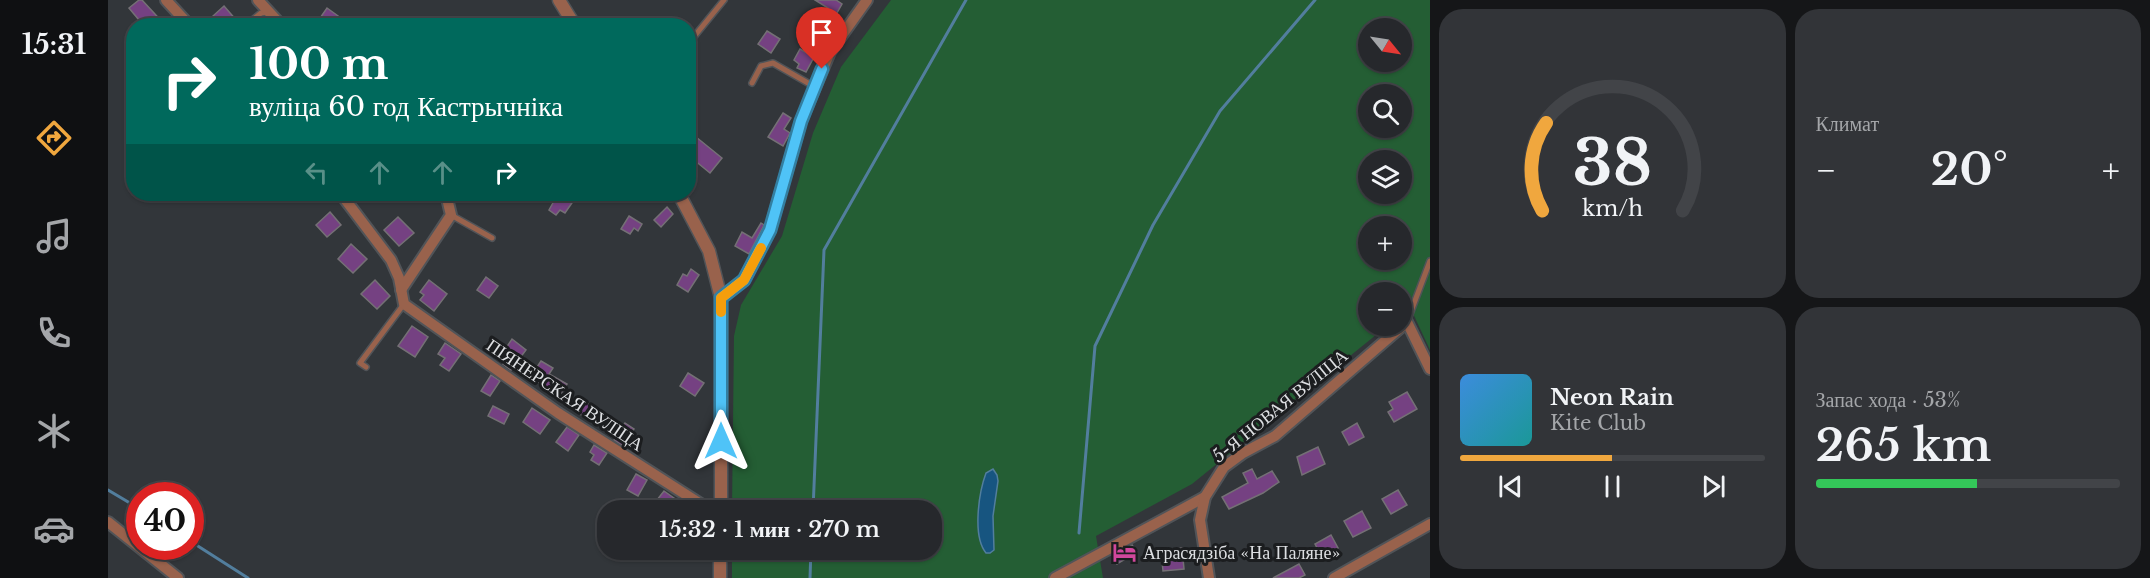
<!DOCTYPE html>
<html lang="ru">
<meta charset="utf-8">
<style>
body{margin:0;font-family:"Libre Baskerville",serif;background:#323438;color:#f1f3f6;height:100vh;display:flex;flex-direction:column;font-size:22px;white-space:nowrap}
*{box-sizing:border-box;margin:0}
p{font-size:20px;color:#a4a6a9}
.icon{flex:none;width:33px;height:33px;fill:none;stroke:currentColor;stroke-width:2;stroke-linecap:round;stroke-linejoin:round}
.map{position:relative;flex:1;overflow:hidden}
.sheet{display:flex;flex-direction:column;gap:9px;padding:9px;background:#151618;width:720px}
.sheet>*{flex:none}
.hud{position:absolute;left:18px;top:18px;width:570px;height:183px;border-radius:24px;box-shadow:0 2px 4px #0004,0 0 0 2px #424448;background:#00695c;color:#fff;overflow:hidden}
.needle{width:39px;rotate:120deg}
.buttons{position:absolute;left:1250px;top:18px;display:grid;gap:12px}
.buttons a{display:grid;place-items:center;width:54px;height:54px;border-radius:50%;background:#26282c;box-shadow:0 2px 4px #0004,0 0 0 2px #424448;font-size:30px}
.speed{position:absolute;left:18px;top:482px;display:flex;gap:12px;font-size:30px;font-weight:700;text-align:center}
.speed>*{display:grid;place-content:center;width:78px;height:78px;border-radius:50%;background:#26282c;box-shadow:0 2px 4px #0004,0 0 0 2px #424448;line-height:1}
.speed .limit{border:9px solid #d22;background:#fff;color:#111}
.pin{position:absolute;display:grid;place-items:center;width:51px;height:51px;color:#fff;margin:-62px -26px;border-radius:50% 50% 50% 0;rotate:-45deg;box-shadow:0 0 6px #0007}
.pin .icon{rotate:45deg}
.me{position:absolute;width:66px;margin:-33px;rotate:0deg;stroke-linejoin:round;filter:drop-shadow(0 0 4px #0008)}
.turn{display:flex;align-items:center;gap:21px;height:126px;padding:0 24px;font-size:27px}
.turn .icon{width:78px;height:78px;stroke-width:2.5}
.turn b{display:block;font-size:42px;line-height:51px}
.lanes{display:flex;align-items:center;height:57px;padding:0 24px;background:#0003;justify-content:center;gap:30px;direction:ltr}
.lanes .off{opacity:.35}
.big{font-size:45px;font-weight:600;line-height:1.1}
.sheet .widget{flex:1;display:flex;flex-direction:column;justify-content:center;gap:9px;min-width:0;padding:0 21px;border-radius:24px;background:#323438}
.sheet .dial{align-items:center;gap:0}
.dial svg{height:156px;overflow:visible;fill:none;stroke:#424448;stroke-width:7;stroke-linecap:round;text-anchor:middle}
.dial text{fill:#f1f3f6;stroke:none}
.song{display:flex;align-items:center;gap:18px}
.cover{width:72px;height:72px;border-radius:9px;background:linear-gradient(135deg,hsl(210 70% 55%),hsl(180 70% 35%))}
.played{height:6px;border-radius:3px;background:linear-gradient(90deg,#f0a73e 50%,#424448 50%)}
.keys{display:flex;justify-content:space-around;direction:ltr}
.heat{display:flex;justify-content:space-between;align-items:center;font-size:33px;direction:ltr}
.charge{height:9px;border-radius:4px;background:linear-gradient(90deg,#34c759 53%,#424448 0)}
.sheet .tiles{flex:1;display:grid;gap:9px;grid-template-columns:repeat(2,1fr)}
.trip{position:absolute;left:489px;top:500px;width:345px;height:60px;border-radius:24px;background:#26282c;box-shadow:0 2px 4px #0004,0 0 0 2px #424448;font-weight:600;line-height:60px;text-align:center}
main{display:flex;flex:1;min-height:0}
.dock{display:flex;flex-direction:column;width:108px;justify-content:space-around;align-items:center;background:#0f1012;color:#a4a6a9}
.dock .icon{width:42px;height:42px}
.dock .current{color:#f0a73e}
.dock b{font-size:27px;color:#f1f3f6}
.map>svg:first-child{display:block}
</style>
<main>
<nav class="dock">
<b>15:31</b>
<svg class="icon current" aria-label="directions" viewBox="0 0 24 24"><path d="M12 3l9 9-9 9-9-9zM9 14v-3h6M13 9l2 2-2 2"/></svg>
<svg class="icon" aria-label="music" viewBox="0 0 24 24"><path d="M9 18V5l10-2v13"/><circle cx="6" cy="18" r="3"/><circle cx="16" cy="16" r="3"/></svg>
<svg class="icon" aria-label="phone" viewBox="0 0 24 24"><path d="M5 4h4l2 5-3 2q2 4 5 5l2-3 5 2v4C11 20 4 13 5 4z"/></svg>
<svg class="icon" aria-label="climate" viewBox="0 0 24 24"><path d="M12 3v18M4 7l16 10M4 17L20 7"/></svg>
<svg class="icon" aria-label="car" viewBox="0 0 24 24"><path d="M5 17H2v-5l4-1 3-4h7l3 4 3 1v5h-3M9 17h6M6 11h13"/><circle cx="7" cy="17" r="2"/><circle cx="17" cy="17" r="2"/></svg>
</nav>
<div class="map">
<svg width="1322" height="578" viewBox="0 0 1322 578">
<rect width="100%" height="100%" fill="#32363a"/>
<path fill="#245e34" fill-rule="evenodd" d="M783,0h539v350l-20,-43 -9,7v-22h-33v34h19l-195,158 -96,52 7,42h-371v-29h200v-39h-200l2,-174 7,-31 41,-69 31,-103 28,-66zM1260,28h33v34h-33zM1260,94h33v34h-33zM1260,160h33v34h-33zM1260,226h33v34h-33z"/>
<path fill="#175580" stroke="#527e9d" stroke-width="1.5" d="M885,469l4,6 1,6 -5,35 1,34 -4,3h-4c-14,-17 -7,-61 0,-80z"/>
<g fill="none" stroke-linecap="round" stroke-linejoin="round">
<g stroke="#527e9d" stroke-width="3">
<polyline points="0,490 32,509"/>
<polyline points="705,510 716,250 858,0"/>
<polyline points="971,533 987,346 1045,225 1112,111 1207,0"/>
<polyline points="82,541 140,578"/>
<polyline points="702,578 703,549"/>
</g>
</g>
<g fill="#754182" stroke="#747075" stroke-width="1.5">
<polygon points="31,0 34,0 58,26 36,26 21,8"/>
<polygon points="707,0 728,0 734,4 721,27 712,22 720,8"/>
<polygon points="116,6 129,21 124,26 113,26 105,16"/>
<polygon points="219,8 244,26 218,26 210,21"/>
<polygon points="659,31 672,39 663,53 650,44"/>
<polygon points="692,49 706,57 698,72 689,68 691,64 686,60"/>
<polygon points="675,113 683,118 676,129 682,133 675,146 660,137"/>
<polygon points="588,137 614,158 602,173 580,155 580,146"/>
<polygon points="450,194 456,194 466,200 457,213 452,210 448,215 441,210"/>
<polygon points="559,207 565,214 553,227 546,220"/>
<polygon points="222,212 233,225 219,237 208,225"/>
<polygon points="521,216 534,224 530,231 526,228 522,234 513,229"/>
<polygon points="290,217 306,233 291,246 276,230"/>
<polygon points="653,223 656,225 655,227 641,254 627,246 634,232 644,238"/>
<polygon points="243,244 259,259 245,273 230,259"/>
<polygon points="583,269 591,275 580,292 569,285 575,274 579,276"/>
<polygon points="378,277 390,286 381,298 369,290"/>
<polygon points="267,280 282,296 269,309 253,294"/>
<polygon points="321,280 339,294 326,311 312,300 316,295 312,292"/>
<polygon points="304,326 320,337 307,357 290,346"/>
<polygon points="404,339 418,350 403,370 395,364 404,353 398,348"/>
<polygon points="337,343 353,354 341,371 332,365 337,358 330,354"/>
<polygon points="433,361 445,368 441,374 459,384 451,397 423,376"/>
<polygon points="580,373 596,383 587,396 572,386"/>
<polygon points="383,375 392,381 382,396 373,391"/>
<polygon points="1299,392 1309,409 1286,422 1280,412 1285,409 1281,402"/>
<polygon points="475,400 487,408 479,419 468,411"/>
<polygon points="385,406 401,414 396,424 380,416"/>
<polygon points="424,408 442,420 432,434 415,422"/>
<polygon points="517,423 526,429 515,446 506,440"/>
<polygon points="1249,423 1256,437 1241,445 1234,432"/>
<polygon points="459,427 471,435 460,451 448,442"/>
<polygon points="486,445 499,453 491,465 483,460 486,455 482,452"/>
<polygon points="1210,447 1217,464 1194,475 1189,457"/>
<polygon points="1144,469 1149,479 1164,471 1171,482 1155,493 1121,509 1114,497 1140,483 1135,473"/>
<polygon points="528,474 539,480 530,496 519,490"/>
<polygon points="1290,490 1299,505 1283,514 1274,499"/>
<polygon points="556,491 583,510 552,510 545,505"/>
<polygon points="1254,511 1263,528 1245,537 1236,521"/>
<polygon points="1223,535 1230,548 1214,557 1207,544"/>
<polygon points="1024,545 1029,552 1009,564 1005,555"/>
<polygon points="1074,548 1076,569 1055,571 1053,550"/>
<polygon points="1191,564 1197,575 1191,578 1165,578"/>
</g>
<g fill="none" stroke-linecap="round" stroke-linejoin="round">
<defs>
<g id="service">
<polyline points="137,26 153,13 159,12"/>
<polyline points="580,44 616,0"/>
<polyline points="644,83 653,66 665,63 707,87"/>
<polyline points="343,215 384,238"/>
<polyline points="1299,322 1322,261"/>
<polyline points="258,367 252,363 296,304"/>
</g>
<g id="minor">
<polyline points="58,0 82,26"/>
<polyline points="150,0 174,26"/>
<polyline points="233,194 283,260 291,278 296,304 450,413 602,510"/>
<polyline points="293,290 343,215 338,194"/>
<polyline points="613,298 636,280 662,230 693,121 722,52 759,0"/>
<polyline points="0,522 70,578"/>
<polyline points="947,578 1097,497"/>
<polyline points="1101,578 1092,520 1097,497 1116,467 1135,453 1167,436 1299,322 1322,369"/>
<polyline points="1226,578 1322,524"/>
</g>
<g id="tertiary">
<polyline points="451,0 467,26"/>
<polyline points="571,194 601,251 613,298 613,510"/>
<polyline points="612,578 612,549"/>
</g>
</defs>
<use href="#service" stroke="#515458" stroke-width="8"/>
<use href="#minor" stroke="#515458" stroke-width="14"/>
<use href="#tertiary" stroke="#515458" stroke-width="15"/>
<use href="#service" stroke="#99624c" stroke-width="5"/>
<use href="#minor" stroke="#99624c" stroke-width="10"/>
<use href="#tertiary" stroke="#99624c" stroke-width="12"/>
</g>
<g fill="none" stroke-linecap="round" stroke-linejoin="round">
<defs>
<polyline id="route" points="613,441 613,298 636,280 662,230 693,121 714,69"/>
</defs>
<use href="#route" stroke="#337fa1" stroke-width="15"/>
<use href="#route" stroke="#4fc3f7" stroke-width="10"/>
<polyline stroke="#f59e0b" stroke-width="10" points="613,312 613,298 636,280 653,248"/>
</g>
<defs>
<symbol id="hotel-bare" viewBox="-9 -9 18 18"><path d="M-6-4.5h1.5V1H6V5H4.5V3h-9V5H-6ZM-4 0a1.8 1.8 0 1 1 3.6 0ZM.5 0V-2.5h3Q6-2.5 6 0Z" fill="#d1479c" stroke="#1b1d1f" stroke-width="2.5" paint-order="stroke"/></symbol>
</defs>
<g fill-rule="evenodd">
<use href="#hotel-bare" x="1000" y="536" width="33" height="33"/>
</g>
<g text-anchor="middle" stroke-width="6" stroke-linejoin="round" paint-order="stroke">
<g font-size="18" fill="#dddfe2" stroke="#1b1d1f">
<text transform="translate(457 395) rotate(34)" y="6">ПІЯНЕРСКАЯ ВУЛІЦА</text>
<text transform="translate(1172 406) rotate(-39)" y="6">5-Я НОВАЯ ВУЛІЦА</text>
</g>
<g font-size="18" fill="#dddfe2" stroke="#1b1d1f" text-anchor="start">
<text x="1035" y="559">Аграсядзіба «На Паляне»</text>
</g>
</g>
</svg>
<div class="buttons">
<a><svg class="needle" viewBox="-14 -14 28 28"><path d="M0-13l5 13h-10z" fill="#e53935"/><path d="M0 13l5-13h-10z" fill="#a4a6a9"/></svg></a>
<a><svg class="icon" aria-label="search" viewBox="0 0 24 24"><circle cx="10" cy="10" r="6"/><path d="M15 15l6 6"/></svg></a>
<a><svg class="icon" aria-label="layers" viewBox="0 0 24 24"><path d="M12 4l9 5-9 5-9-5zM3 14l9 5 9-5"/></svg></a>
<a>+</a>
<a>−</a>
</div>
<div class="speed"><div class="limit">40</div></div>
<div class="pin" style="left:714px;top:69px;background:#d93025"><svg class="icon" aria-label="arrive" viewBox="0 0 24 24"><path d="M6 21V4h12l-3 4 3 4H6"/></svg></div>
<svg class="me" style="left:613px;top:441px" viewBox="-20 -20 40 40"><path d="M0-17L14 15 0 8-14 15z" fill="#4fc3f7" stroke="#fff" stroke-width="4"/></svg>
<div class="trip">15:32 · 1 мин · 270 m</div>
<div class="hud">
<div class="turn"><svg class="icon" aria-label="right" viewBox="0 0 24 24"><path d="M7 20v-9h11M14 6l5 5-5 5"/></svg><div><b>100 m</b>вуліца 60 год Кастрычніка</div></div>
<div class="lanes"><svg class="icon off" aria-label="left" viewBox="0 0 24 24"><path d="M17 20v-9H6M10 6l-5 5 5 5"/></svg><svg class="icon off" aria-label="ahead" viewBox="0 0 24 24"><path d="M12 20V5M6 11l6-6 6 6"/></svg><svg class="icon off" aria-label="ahead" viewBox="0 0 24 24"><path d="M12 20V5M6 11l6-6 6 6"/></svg><svg class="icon" aria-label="right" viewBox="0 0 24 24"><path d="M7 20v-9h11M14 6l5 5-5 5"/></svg></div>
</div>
</div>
<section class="sheet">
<div class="tiles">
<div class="widget dial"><svg viewBox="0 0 100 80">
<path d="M14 69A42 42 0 1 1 86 69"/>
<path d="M14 69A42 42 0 0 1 16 24" stroke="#f0a73e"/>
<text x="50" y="56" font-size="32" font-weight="700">38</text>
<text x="50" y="72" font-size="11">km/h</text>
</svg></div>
<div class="widget"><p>Климат</p>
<div class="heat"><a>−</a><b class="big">20°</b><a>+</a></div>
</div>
<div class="widget">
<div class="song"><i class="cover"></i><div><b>Neon Rain</b><p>Kite Club</p></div></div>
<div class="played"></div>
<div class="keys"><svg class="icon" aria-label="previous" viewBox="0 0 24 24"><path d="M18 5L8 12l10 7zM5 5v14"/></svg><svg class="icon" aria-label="pause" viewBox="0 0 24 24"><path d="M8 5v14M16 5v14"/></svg><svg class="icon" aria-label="next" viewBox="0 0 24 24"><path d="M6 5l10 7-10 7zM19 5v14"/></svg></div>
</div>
<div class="widget"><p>Запас хода · 53%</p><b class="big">265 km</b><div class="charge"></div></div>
</div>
</section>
</main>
